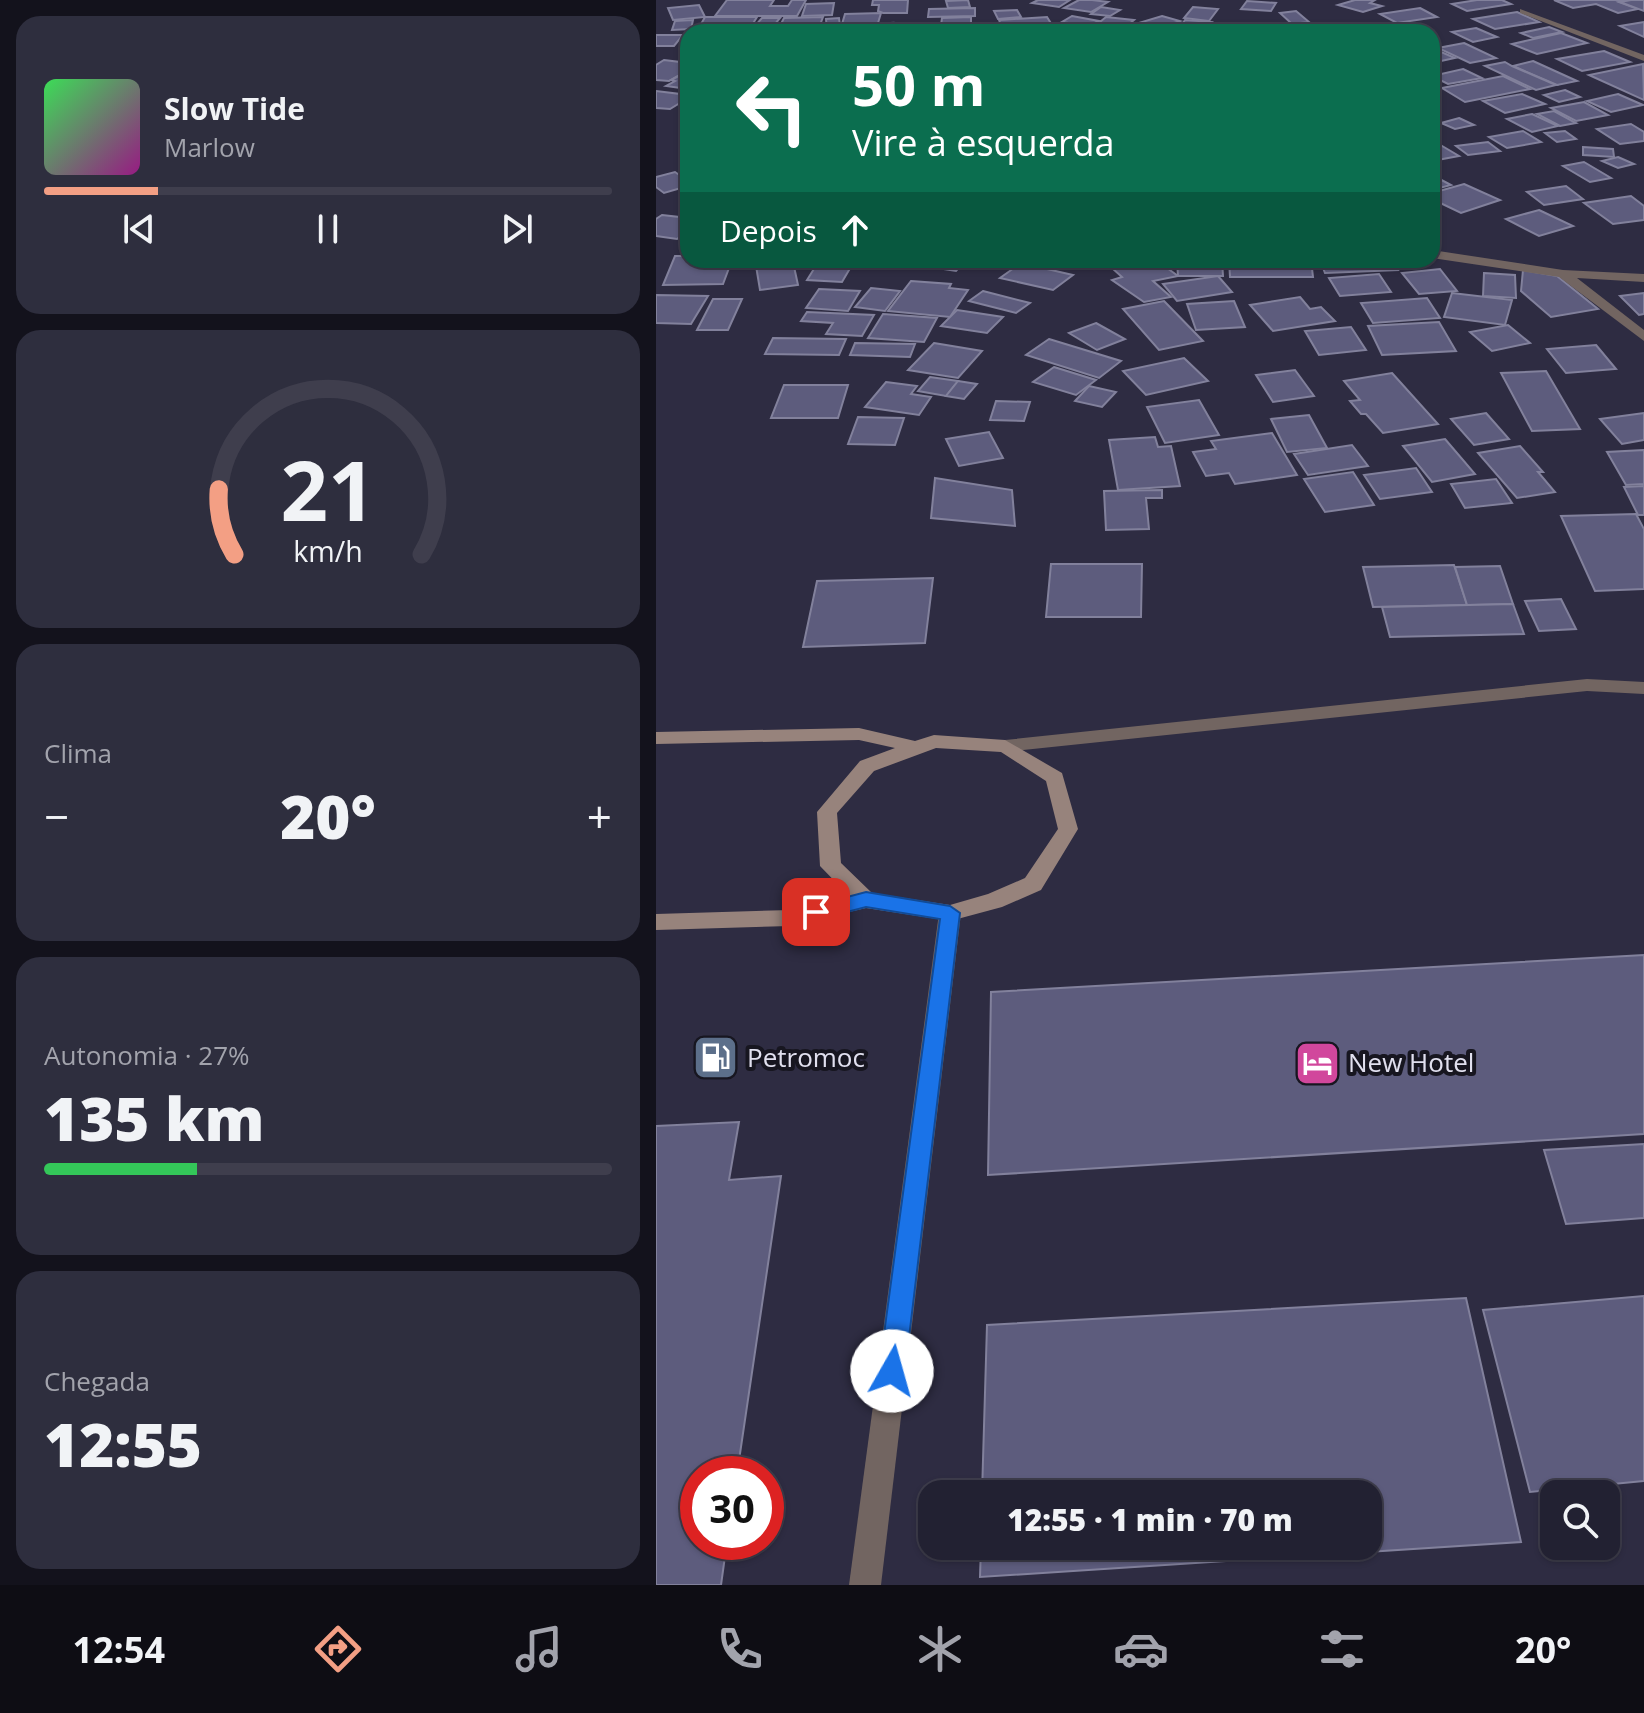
<!DOCTYPE html>
<html lang="pt">
<meta charset="utf-8">
<style>
body{margin:0;font-family:"Open Sans",sans-serif;background:#2e2e3e;color:#f1f3f6;height:100vh;display:flex;flex-direction:column;font-size:30px;white-space:nowrap}
*{box-sizing:border-box;margin:0}
p{font-size:26px;color:#a2a3ac}
.icon{flex:none;width:44px;height:44px;fill:none;stroke:currentColor;stroke-width:2;stroke-linecap:round;stroke-linejoin:round}
.map{position:relative;flex:1;overflow:hidden}
.side{display:flex;flex-direction:column;gap:16px;padding:16px;background:#13121c;width:656px}
.side>*{flex:none}
.hud{position:absolute;left:24px;top:24px;width:760px;height:244px;border-radius:24px;box-shadow:0 2px 6px #0004,0 0 0 2px #3f3e4d;background:#0b6e4f;color:#fff;overflow:hidden}
.buttons{position:absolute;left:884px;top:1480px;display:grid;gap:16px}
.buttons a{display:grid;place-items:center;width:80px;height:80px;border-radius:16px;background:#222132;box-shadow:0 2px 6px #0004,0 0 0 2px #3f3e4d;font-size:40px}
.speed{position:absolute;left:24px;top:1456px;display:flex;gap:16px;font-size:40px;font-weight:700;text-align:center}
.speed>*{display:grid;place-content:center;width:104px;height:104px;border-radius:50%;background:#222132;box-shadow:0 2px 6px #0004,0 0 0 2px #3f3e4d;line-height:1}
.speed .limit{border:12px solid #d22;background:#fff;color:#111}
.pin{position:absolute;display:grid;place-items:center;width:68px;height:68px;color:#fff;margin:-34px;border-radius:16px;box-shadow:0 4px 12px #0006}
.me{position:absolute;width:88px;margin:-44px;rotate:7deg;stroke-linejoin:round;filter:drop-shadow(0 0 6px #0008)}
.turn{display:flex;align-items:center;gap:28px;height:168px;padding:0 40px;font-size:36px}
.turn .icon{width:104px;height:104px;stroke-width:2.5}
.turn b{display:block;font-size:56px;line-height:68px}
.then{display:flex;align-items:center;height:76px;padding:0 40px;background:#0003;gap:16px;font-size:30px}
.big{font-size:60px;font-weight:800;line-height:1.1}
.side .tile{flex:1;display:flex;flex-direction:column;justify-content:center;gap:12px;min-width:0;padding:0 28px;border-radius:24px;background:#2e2e3e}
.side .dial{align-items:center;gap:0}
.dial svg{height:208px;overflow:visible;fill:none;stroke:#3f3e4d;stroke-width:7;stroke-linecap:round;text-anchor:middle}
.dial text{fill:#f1f3f6;stroke:none}
.song{display:flex;align-items:center;gap:24px}
.cover{width:96px;height:96px;border-radius:12px;background:linear-gradient(135deg,hsl(130 70% 55%),hsl(310 70% 35%))}
.played{height:8px;border-radius:4px;background:linear-gradient(90deg,#f39f84 20%,#3f3e4d 20%)}
.keys{display:flex;justify-content:space-around;direction:ltr}
.heat{display:flex;justify-content:space-between;align-items:center;font-size:44px;direction:ltr}
.charge{height:12px;border-radius:6px;background:linear-gradient(90deg,#34c759 27%,#3f3e4d 0)}
.trip{position:absolute;left:262px;top:1480px;width:464px;height:80px;border-radius:24px;background:#222132;box-shadow:0 2px 6px #0004,0 0 0 2px #3f3e4d;font-weight:800;line-height:80px;text-align:center}
.tab-bar{display:flex;height:128px;justify-content:space-around;align-items:center;background:#0e0d14;color:#a2a3ac}
.tab-bar .icon{width:56px;height:56px}
.tab-bar .active{color:#f39f84}
.tab-bar b{font-size:36px;color:#f1f3f6}
main{display:flex;flex:1;min-height:0}
.map>svg:first-child{display:block}
</style>
<main>
<section class="side">
<div class="tile">
<div class="song"><i class="cover"></i><div><b>Slow Tide</b><p>Marlow</p></div></div>
<div class="played"></div>
<div class="keys"><svg class="icon" aria-label="previous" viewBox="0 0 24 24"><path d="M18 5L8 12l10 7zM5 5v14"/></svg><svg class="icon" aria-label="pause" viewBox="0 0 24 24"><path d="M8 5v14M16 5v14"/></svg><svg class="icon" aria-label="next" viewBox="0 0 24 24"><path d="M6 5l10 7-10 7zM19 5v14"/></svg></div>
</div>
<div class="tile dial"><svg viewBox="0 0 100 80">
<path d="M14 69A42 42 0 1 1 86 69"/>
<path d="M14 69A42 42 0 0 1 8 44" stroke="#f39f84"/>
<text x="50" y="56" font-size="32" font-weight="700">21</text>
<text x="50" y="72" font-size="11">km/h</text>
</svg></div>
<div class="tile"><p>Clima</p>
<div class="heat"><a>−</a><b class="big">20°</b><a>+</a></div>
</div>
<div class="tile"><p>Autonomia · 27%</p><b class="big">135 km</b><div class="charge"></div></div>
<div class="tile"><p>Chegada</p><b class="big">12:55</b></div>
</section>
<div class="map">
<svg width="988" height="1585" viewBox="0 0 988 1585">
<rect width="100%" height="100%" fill="#2e2c42"/>
<g fill="#5d5c7d" stroke="#82819c" stroke-width="2">
<polygon points="71,0 118,0 114,6 132,6 136,0 150,0 141,16 59,16"/>
<polygon points="217,0 252,0 251,13 227,13 222,11 223,5 216,5"/>
<polygon points="312,0 314,7 292,8 290,1"/>
<polygon points="382,0 414,0 403,7 376,3"/>
<polygon points="423,0 436,0 452,2 435,12 408,8"/>
<polygon points="699,0 719,0 714,3 726,6 707,12 682,5"/>
<polygon points="821,0 846,0 855,4 811,11 796,4"/>
<polygon points="898,0 973,0 963,2 982,9 962,13 940,4 917,8"/>
<polygon points="988,0 988,11 964,2 975,0"/>
<polygon points="591,1 620,3 615,11 585,9"/>
<polygon points="178,3 176,15 146,16 150,4"/>
<polygon points="43,5 49,17 17,20 12,8"/>
<polygon points="445,7 464,10 454,16 435,14"/>
<polygon points="537,7 562,9 553,21 528,18"/>
<polygon points="319,8 319,16 272,17 273,9"/>
<polygon points="764,8 781,17 741,23 724,14"/>
<polygon points="361,10 365,17 342,19 338,11"/>
<polygon points="640,11 653,22 636,24 624,13"/>
<polygon points="861,12 883,22 839,29 817,19"/>
<polygon points="225,13 222,23 186,24 189,14"/>
<polygon points="416,16 443,21 433,26 406,22"/>
<polygon points="506,16 524,21 504,28 486,22"/>
<polygon points="49,17 101,17 96,25 44,26"/>
<polygon points="167,17 164,25 124,26 128,18"/>
<polygon points="315,17 315,25 285,25 286,18"/>
<polygon points="391,17 396,25 358,28 357,25 345,25 343,20"/>
<polygon points="450,17 478,20 467,29 439,26"/>
<polygon points="106,18 124,18 115,29 97,28"/>
<polygon points="183,18 184,26 236,23 227,32 171,32 170,19"/>
<polygon points="37,20 35,29 16,30 19,21"/>
<polygon points="529,20 556,22 550,31 523,29"/>
<polygon points="988,22 988,37 964,26"/>
<polygon points="79,25 98,26 95,29 111,30 71,32"/>
<polygon points="893,27 906,32 877,38 865,33"/>
<polygon points="820,28 841,37 817,42 796,32"/>
<polygon points="905,33 931,43 881,54 856,44"/>
<polygon points="0,35 27,35 18,46 0,46"/>
<polygon points="808,43 840,58 814,63 782,48"/>
<polygon points="776,48 799,58 776,63"/>
<polygon points="948,51 974,62 926,71 901,59"/>
<polygon points="8,60 32,63 32,70 13,81 0,80 0,65"/>
<polygon points="877,61 921,81 901,85 857,66"/>
<polygon points="849,62 856,66 900,85 880,90 829,66"/>
<polygon points="987,64 988,100 933,75"/>
<polygon points="807,69 826,78 792,84 776,76"/>
<polygon points="32,71 32,89 10,86 19,81 15,80"/>
<polygon points="847,76 874,89 809,102 786,88"/>
<polygon points="909,90 924,97 903,102 888,95"/>
<polygon points="0,91 32,95 32,98 14,109 0,108"/>
<polygon points="866,94 889,104 849,113 827,101"/>
<polygon points="962,94 987,105 955,112 931,101"/>
<polygon points="928,102 952,115 920,121 895,108"/>
<polygon points="898,111 920,123 904,126 881,114"/>
<polygon points="876,114 902,126 876,132 851,119"/>
<polygon points="803,118 818,125 799,129 785,123"/>
<polygon points="975,124 988,132 988,141 964,144 941,129"/>
<polygon points="867,131 885,142 851,148 833,137"/>
<polygon points="909,131 920,139 901,142 889,133"/>
<polygon points="776,140 803,156 776,161"/>
<polygon points="832,142 844,151 812,155 800,146"/>
<polygon points="927,147 957,149 958,157 927,155"/>
<polygon points="962,157 978,164 962,168 946,161"/>
<polygon points="928,162 955,178 934,182 907,166"/>
<polygon points="19,172 32,181 32,186 8,193 0,187 0,177"/>
<polygon points="776,175 795,185 776,190"/>
<polygon points="808,184 844,200 805,213 776,199 776,193"/>
<polygon points="910,186 927,199 888,205 871,192"/>
<polygon points="975,196 988,206 988,220 957,224 928,203"/>
<polygon points="883,210 917,226 883,236 850,219"/>
<polygon points="6,215 32,218 32,231 21,239 0,236 0,219"/>
<polygon points="19,256 32,256 32,260 76,260 67,284 7,285"/>
<polygon points="252,260 310,260 300,271 249,263"/>
<polygon points="473,260 500,260 522,276 497,281 515,297 488,302 456,280 466,277 455,267"/>
<polygon points="521,260 566,260 567,276 522,276"/>
<polygon points="573,260 655,260 657,277 574,277"/>
<polygon points="664,260 737,260 742,270 669,273"/>
<polygon points="137,262 142,285 104,290 100,266"/>
<polygon points="365,263 417,275 397,290 344,278"/>
<polygon points="161,264 196,265 186,282 151,280"/>
<polygon points="784,269 801,291 763,294 746,273"/>
<polygon points="867,270 901,276 942,309 895,317 865,291"/>
<polygon points="828,273 859,275 860,298 827,296"/>
<polygon points="723,274 735,292 684,296 673,278"/>
<polygon points="562,276 576,292 521,301 507,284"/>
<polygon points="255,281 295,284 293,288 312,290 294,317 232,311"/>
<polygon points="215,288 244,291 229,311 199,307"/>
<polygon points="163,289 204,291 192,311 150,308"/>
<polygon points="327,291 374,303 360,313 313,301"/>
<polygon points="796,293 856,300 849,325 788,317"/>
<polygon points="988,293 988,314 983,315 964,296"/>
<polygon points="0,295 52,296 35,324 0,323"/>
<polygon points="644,297 654,309 665,307 679,321 617,331 594,305"/>
<polygon points="771,298 784,318 717,323 705,303"/>
<polygon points="57,299 86,299 72,330 41,330"/>
<polygon points="508,301 547,341 503,350 467,309"/>
<polygon points="578,301 589,327 540,330 531,304"/>
<polygon points="301,310 347,317 331,333 285,326"/>
<polygon points="151,312 218,315 206,336 170,334 177,323 145,321"/>
<polygon points="227,314 281,318 268,342 212,338"/>
<polygon points="783,322 800,351 726,355 712,326"/>
<polygon points="440,323 469,339 441,350 413,333"/>
<polygon points="852,325 874,343 836,351 814,332"/>
<polygon points="695,327 710,350 663,355 649,331"/>
<polygon points="117,338 190,339 183,355 109,354"/>
<polygon points="393,339 465,361 443,378 370,355"/>
<polygon points="199,343 259,344 254,357 194,355"/>
<polygon points="278,343 326,351 302,378 252,370"/>
<polygon points="940,345 960,369 910,373 891,349"/>
<polygon points="528,358 552,381 490,395 467,371"/>
<polygon points="398,367 440,380 420,395 377,382"/>
<polygon points="639,370 658,396 617,402 600,375"/>
<polygon points="890,371 924,429 876,431 845,373"/>
<polygon points="736,373 782,424 727,433 710,414 705,414 694,401 704,400 688,381"/>
<polygon points="274,377 302,381 290,396 262,391"/>
<polygon points="302,381 321,384 308,399 290,396"/>
<polygon points="230,382 261,386 255,394 275,397 263,415 209,407"/>
<polygon points="128,385 192,385 182,418 115,418"/>
<polygon points="433,386 460,392 446,407 419,401"/>
<polygon points="543,400 563,435 509,443 491,407"/>
<polygon points="340,401 374,402 368,421 334,420"/>
<polygon points="830,413 853,439 818,445 795,419"/>
<polygon points="988,413 988,440 966,444 944,419"/>
<polygon points="653,415 671,448 631,452 615,419"/>
<polygon points="202,417 248,418 239,445 192,444"/>
<polygon points="333,432 347,458 303,466 290,439"/>
<polygon points="616,433 641,475 579,484 573,473 550,476 537,452 560,449 555,441"/>
<polygon points="499,437 502,447 515,446 524,486 462,490 453,440"/>
<polygon points="789,439 819,474 776,482 747,446"/>
<polygon points="696,445 712,466 652,475 638,454"/>
<polygon points="864,446 887,472 882,472 899,492 861,498 822,453"/>
<polygon points="988,450 988,484 970,485 951,452"/>
<polygon points="760,468 776,492 724,499 708,475"/>
<polygon points="697,472 718,505 669,512 648,479"/>
<polygon points="279,478 356,490 359,526 275,518"/>
<polygon points="840,479 856,503 809,508 795,484"/>
<polygon points="988,486 988,515 982,515 968,487"/>
<polygon points="506,490 506,498 490,498 493,529 450,530 448,491"/>
<polygon points="980,514 988,529 988,589 939,591 905,516"/>
<polygon points="395,564 486,564 485,617 390,617"/>
<polygon points="798,565 811,605 717,607 707,567"/>
<polygon points="844,566 857,604 811,605 799,567"/>
<polygon points="277,578 269,643 147,647 161,581"/>
<polygon points="905,599 920,629 883,631 869,601"/>
<polygon points="857,604 868,634 734,637 726,607"/>
<polygon points="988,955 988,1134 332,1175 335,992"/>
<polygon points="83,1122 73,1180 125,1176 81,1474 42,1474 42,1542 71,1542 65,1585 0,1585 0,1126"/>
<polygon points="988,1144 988,1218 910,1224 888,1150"/>
<polygon points="988,1296 988,1481 874,1492 827,1310"/>
<polygon points="810,1298 865,1542 324,1577 325,1546 712,1546 712,1494 326,1494 331,1325"/>
</g>
<g fill="none" stroke-linecap="round" stroke-linejoin="round">
<g fill="#726561" fill-rule="evenodd">
<polygon points="864,9 988,55 988,61 864,13"/>
<polygon points="776,250 907,270 988,274 988,282 921,278 988,330 988,341 903,277 776,258"/>
<polygon points="931,679 988,682 988,694 931,691 349,752 339,746 349,740"/>
<polygon points="294,905 302,907 305,913 225,1585 193,1585 283,913 286,907"/>
</g>
<path fill="#97837c" fill-rule="evenodd" d="M203,728l56,13 19,-6 71,5 57,33 16,56 -37,61 -39,17 -52,14 -84,-13 -75,18 -135,4v-16l135,-4 58,-14 -29,-30 -3,-54 43,-51 35,-13 -36,-8 -203,4v-12zM280,748l65,4 45,29 12,48 -33,49 -37,16 -38,11 -78,-12 -31,-30 -4,-50 37,-42z"/>
</g>
<polygon fill="#1a73e8" stroke="#114b97" stroke-width="2" points="210,892 294,906 304,913 249,1371 245,1380 236,1384 227,1380 223,1371 284,919 210,907 160,920 150,912 153,907"/>
<defs>
<symbol id="fuel-square" viewBox="-11 -11 22 22"><rect x="-9" y="-9" width="18" height="18" rx="4" fill="#5c6f8a" stroke="#171620"/><path d="M-5.5-6h7V0h2V4h1.3V-2.5L3-4.5l.8-.8L6-3V5H2.5V1h-1V6h-7ZM-4.2-4.7v3.2H.2V-4.7Z" fill="#fff"/></symbol>
<symbol id="hotel-square" viewBox="-11 -11 22 22"><rect x="-9" y="-9" width="18" height="18" rx="4" fill="#d1479c" stroke="#171620"/><path d="M-6-4.5h1.5V1H6V5H4.5V3h-9V5H-6ZM-4 0a1.8 1.8 0 1 1 3.6 0ZM.5 0V-2.5h3Q6-2.5 6 0Z" fill="#fff"/></symbol>
</defs>
<g fill-rule="evenodd">
<use href="#fuel-square" x="34" y="1032" width="51" height="51"/>
<use href="#hotel-square" x="636" y="1038" width="51" height="51"/>
</g>
<g text-anchor="middle" stroke-width="8" stroke-linejoin="round" paint-order="stroke">
<g font-size="26" fill="#e1e0ef" stroke="#171620" text-anchor="start">
<text x="91" y="1067">Petromoc</text>
<text x="692" y="1072">New Hotel</text>
</g>
</g>
</svg>
<div class="buttons">
<a><svg class="icon" aria-label="search" viewBox="0 0 24 24"><circle cx="10" cy="10" r="6"/><path d="M15 15l6 6"/></svg></a>
</div>
<div class="speed"><div class="limit">30</div></div>
<div class="pin" style="left:160px;top:912px;background:#d93025"><svg class="icon" aria-label="arrive" viewBox="0 0 24 24"><path d="M6 21V4h12l-3 4 3 4H6"/></svg></div>
<svg class="me" style="left:236px;top:1371px" viewBox="-20 -20 40 40"><circle r="19" fill="#fff"/><path d="M0-13L10 11 0 6-10 11z" fill="#1a73e8"/></svg>
<div class="trip">12:55 · 1 min · 70 m</div>
<div class="hud">
<div class="turn"><svg class="icon" aria-label="left" viewBox="0 0 24 24"><path d="M17 20v-9H6M10 6l-5 5 5 5"/></svg><div><b>50 m</b>Vire à esquerda</div></div>
<div class="then">Depois<svg class="icon" aria-label="ahead" viewBox="0 0 24 24"><path d="M12 20V5M6 11l6-6 6 6"/></svg></div>
</div>
</div>
</main>
<nav class="tab-bar">
<b>12:54</b>
<svg class="icon active" aria-label="directions" viewBox="0 0 24 24"><path d="M12 3l9 9-9 9-9-9zM9 14v-3h6M13 9l2 2-2 2"/></svg>
<svg class="icon" aria-label="music" viewBox="0 0 24 24"><path d="M9 18V5l10-2v13"/><circle cx="6" cy="18" r="3"/><circle cx="16" cy="16" r="3"/></svg>
<svg class="icon" aria-label="phone" viewBox="0 0 24 24"><path d="M5 4h4l2 5-3 2q2 4 5 5l2-3 5 2v4C11 20 4 13 5 4z"/></svg>
<svg class="icon" aria-label="climate" viewBox="0 0 24 24"><path d="M12 3v18M4 7l16 10M4 17L20 7"/></svg>
<svg class="icon" aria-label="car" viewBox="0 0 24 24"><path d="M5 17H2v-5l4-1 3-4h7l3 4 3 1v5h-3M9 17h6M6 11h13"/><circle cx="7" cy="17" r="2"/><circle cx="17" cy="17" r="2"/></svg>
<svg class="icon" aria-label="filters" viewBox="0 0 24 24"><path d="M4 7h16M4 17h16"/><circle cx="9" cy="7" r="2"/><circle cx="15" cy="17" r="2"/></svg>
<b>20°</b>
</nav>
